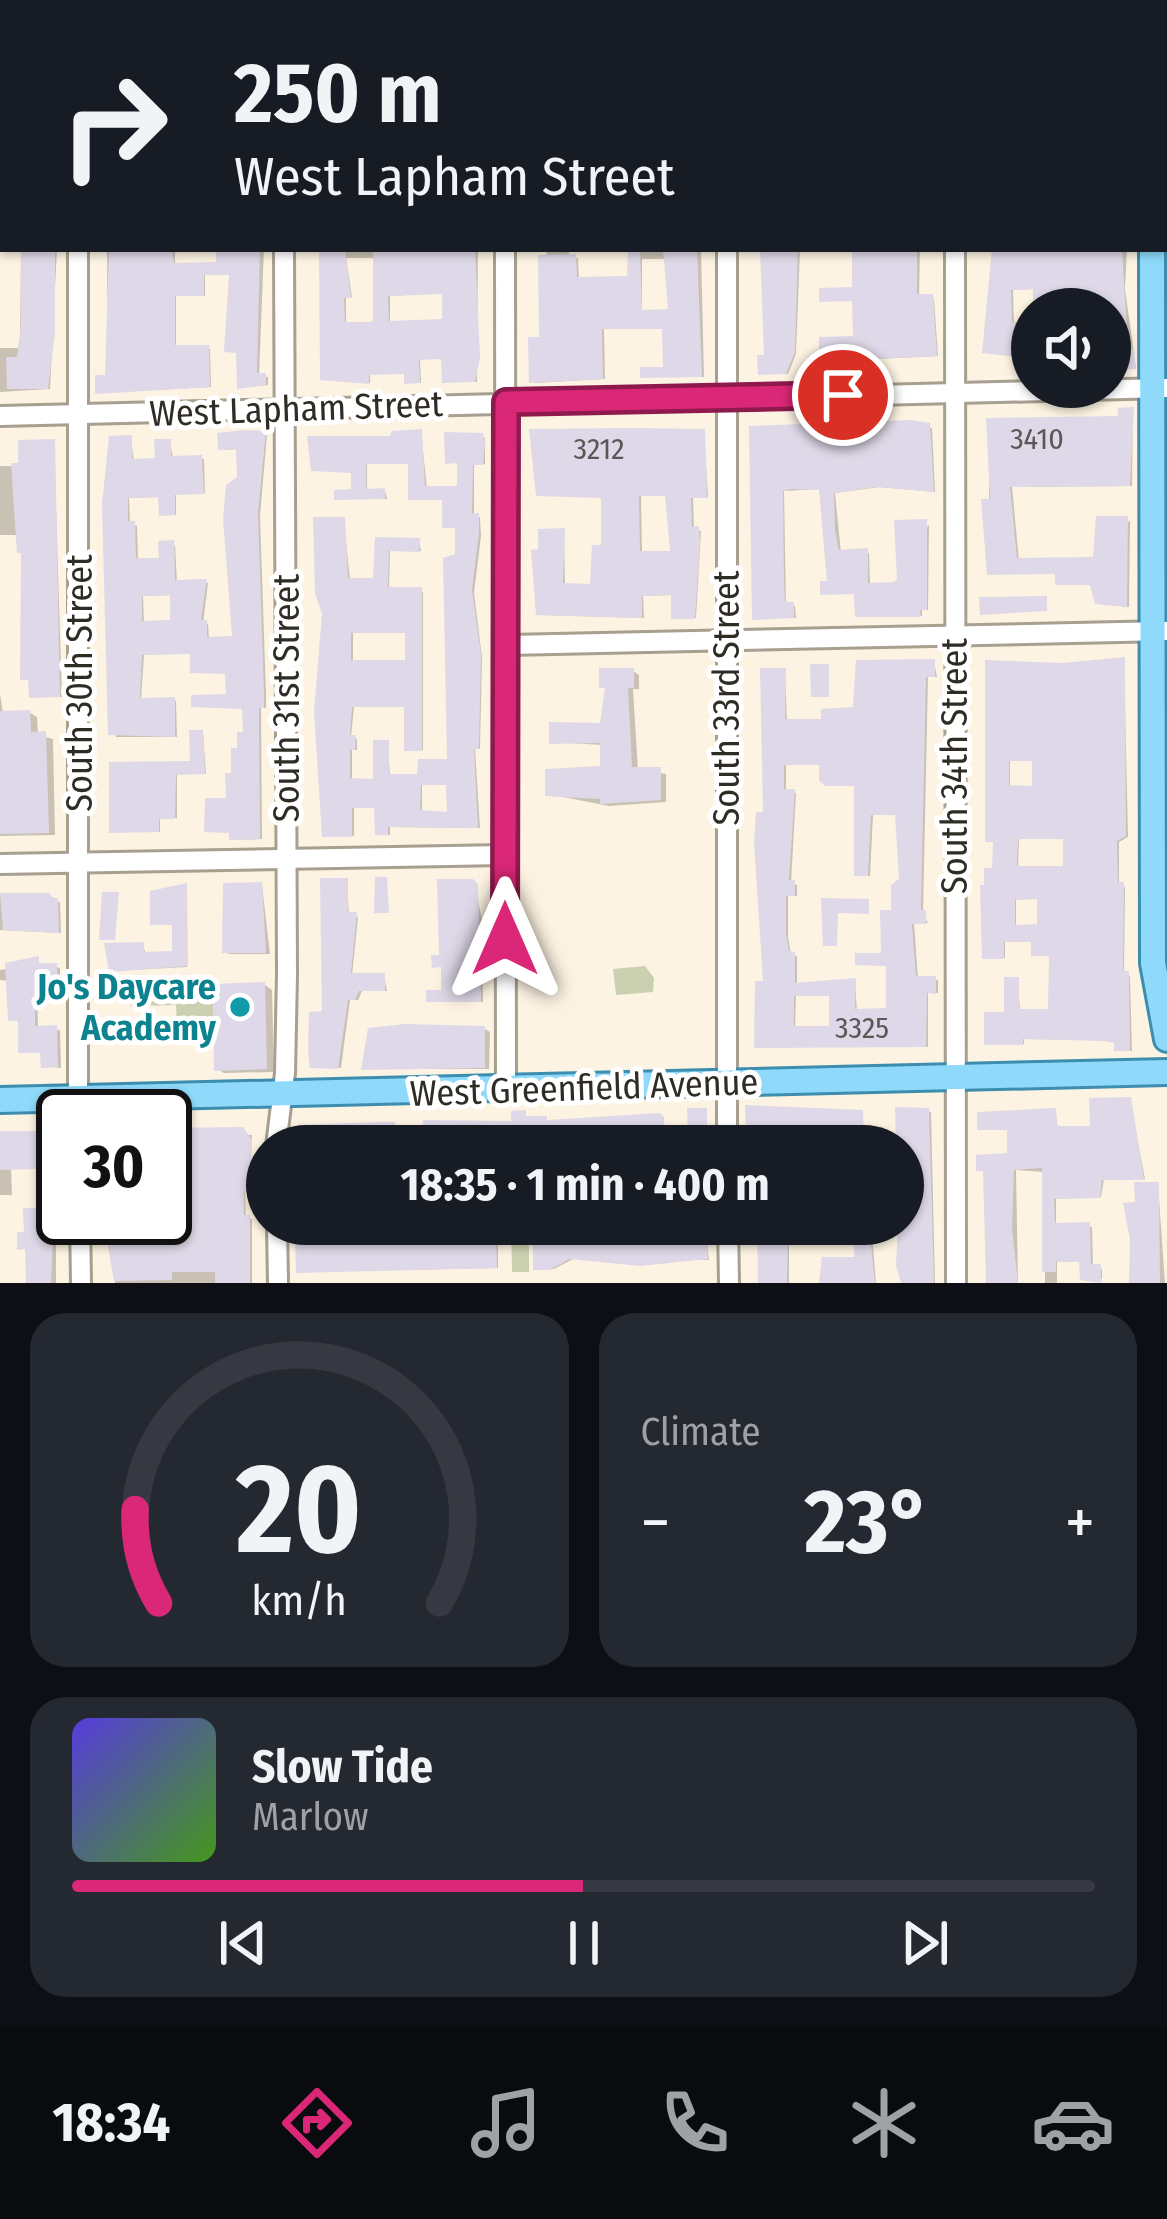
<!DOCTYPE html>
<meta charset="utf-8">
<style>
body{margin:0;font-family:"Fira Sans Condensed",sans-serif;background:#242831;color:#f1f3f6;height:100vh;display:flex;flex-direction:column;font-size:45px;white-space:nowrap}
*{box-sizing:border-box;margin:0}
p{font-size:39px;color:#9ea1a6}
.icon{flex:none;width:66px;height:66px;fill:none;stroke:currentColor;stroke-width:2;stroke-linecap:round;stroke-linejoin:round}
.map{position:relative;height:1283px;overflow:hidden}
.drawer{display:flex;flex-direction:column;gap:30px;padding:30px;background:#0d0f14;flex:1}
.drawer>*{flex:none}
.banner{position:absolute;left:0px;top:0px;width:1167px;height:252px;box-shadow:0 3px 9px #0004;background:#171b24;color:#f1f3f6;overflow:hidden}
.controls{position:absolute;left:1011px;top:288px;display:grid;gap:24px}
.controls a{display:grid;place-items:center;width:120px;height:120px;border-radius:50%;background:#171b24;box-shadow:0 3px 9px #0004;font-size:60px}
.speed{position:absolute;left:36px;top:1089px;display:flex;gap:24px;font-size:60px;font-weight:700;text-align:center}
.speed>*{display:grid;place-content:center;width:156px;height:156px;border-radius:50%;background:#171b24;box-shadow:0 3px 9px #0004;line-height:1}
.speed .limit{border:6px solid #111;border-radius:18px;background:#fff;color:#111}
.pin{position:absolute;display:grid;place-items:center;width:102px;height:102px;color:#fff;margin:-51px;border:6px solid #fff;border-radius:50%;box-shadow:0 3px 12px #0007}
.me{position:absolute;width:132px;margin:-66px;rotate:0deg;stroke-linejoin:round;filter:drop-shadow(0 0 9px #0008)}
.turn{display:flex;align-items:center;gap:42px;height:252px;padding:0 36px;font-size:54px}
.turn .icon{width:156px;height:156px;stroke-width:2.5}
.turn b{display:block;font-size:84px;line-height:102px}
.big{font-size:90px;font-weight:700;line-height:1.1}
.drawer .card{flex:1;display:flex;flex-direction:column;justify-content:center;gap:18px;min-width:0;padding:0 42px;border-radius:36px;background:#242831}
.drawer .dial{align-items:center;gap:0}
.dial svg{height:312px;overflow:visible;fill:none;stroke:#363941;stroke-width:7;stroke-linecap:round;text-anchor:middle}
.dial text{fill:#f1f3f6;stroke:none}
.song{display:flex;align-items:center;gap:36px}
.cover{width:144px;height:144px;border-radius:18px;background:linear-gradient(135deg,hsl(250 70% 55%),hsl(100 70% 35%))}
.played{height:12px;border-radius:6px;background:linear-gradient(90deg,#db2777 50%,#363941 50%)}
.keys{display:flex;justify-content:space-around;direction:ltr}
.heat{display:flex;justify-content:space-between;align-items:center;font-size:66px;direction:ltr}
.drawer .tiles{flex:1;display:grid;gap:30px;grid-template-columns:1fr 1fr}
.card:last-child{grid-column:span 2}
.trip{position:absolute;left:246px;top:1125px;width:678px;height:120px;border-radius:60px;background:#171b24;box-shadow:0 3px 9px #0004;font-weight:700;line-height:120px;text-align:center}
.menu{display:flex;height:192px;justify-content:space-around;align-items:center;background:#090b0e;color:#9ea1a6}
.menu .icon{width:84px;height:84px}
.menu .current{color:#db2777}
.menu b{font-size:54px;color:#f1f3f6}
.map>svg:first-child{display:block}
</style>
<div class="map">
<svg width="1167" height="1283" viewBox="0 0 1167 1283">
<rect width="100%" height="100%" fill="#fcf3e2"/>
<g fill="#cbd1b0">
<polygon points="645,966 654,978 653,992 616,995 613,969"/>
<polygon points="213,987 214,1027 177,1028 176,1005 131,1006 130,989"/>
<polygon points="511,1224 529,1224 529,1272 512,1272"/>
</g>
<g fill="#0003" fill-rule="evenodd">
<rect x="0" y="53" width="3" height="77"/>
<polygon points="21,249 57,249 50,389 0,392 0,348 20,348"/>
<polygon points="107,249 175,249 175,266 219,265 219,249 264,249 259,376 268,377 268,385 240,388 232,274 205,275 205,296 176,296 176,348 210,349 211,387 98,393 108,378"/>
<path d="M320,249h158l-1,133h-32l-1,-23h-24l1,24h-11l-3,-9h-37v9l-45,-3zM346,258h30v63l-30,4v-28h6zM445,293l1,29h-56v-26z"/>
<path d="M547,249h22v8l9,1 1,22 51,-1v-30h71l3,128 -61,-1 23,-7 -1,-40h-61l1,50 -70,4zM642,259h24l5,53h-29z"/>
<polygon points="765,249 800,249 796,354 788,374 761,374 767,358"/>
<polygon points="853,249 920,249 919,297 934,299 938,356 858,360 856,350 822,350 856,339"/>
<polygon points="994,249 1127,249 1125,289 1136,369 1110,369 1110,309 1037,309 1036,289 1013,290 1014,325 1032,325 1032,357 988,353"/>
<polygon points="1133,410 1132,486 1012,487 1019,561 1096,560 1130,520 1129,607 1101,604 1093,585 1058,574 989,574 989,421 1121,419"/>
<polygon points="932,428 935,492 880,487 835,493 841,553 869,553 870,585 900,582 929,524 928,610 922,610 922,616 860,617 857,594 823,594 830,584 822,489 784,491 786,605 795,606 796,618 755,618 752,429"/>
<path d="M421,432l6,57h33v-26h-10l35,-26v27h-11v52l6,1 1,19 -7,57 8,64 -2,92h-5l5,79 -90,-1v8h-10l-3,-27h-23v28l-30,-4 -7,-137 27,-175 6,61h25l3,-40h41l2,10h-31l-1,39 34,2v158h-14l-2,-43 -53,-1 -3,32 6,1v11h-5v31l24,1 12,-39 2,34h30l30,-15 8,-234 -13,-28 -32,-1 -2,-36h-44v29l18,-1 2,8h-50l17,-7v-19l39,-34zM408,632v31l-55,-3v-27zM422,784h27l1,31 -28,-2z"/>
<path d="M704,432l4,65 -15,1 1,32 7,1 -5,87 -19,1 -3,-24 -31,1 1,22 -102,-3 22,-84 1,55 28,2 11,-40v-50zM641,496h27l5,58h-31z"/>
<path d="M267,435l-7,81 6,178v14h-5l1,131 -28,1 -5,-39 17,-66 -1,-27 -16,-11 -1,-23 -35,-21 -49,2 -3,46h35l1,36h-61l-8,-48 23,-250 3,23 24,-1 12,-19 3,17h31l1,34 -29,1v21h-12l-3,-18 -32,1 1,26 7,2 1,35h24l13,-16 2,38h31l-5,40 5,1 1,16 26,-1 4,-190 -16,1zM173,595v28l-29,1 -1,-28z"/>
<polygon points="54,442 62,697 34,697 24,553 19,535 0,535 0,466 22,466"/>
<path d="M1124,660l4,177 -9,5v43l6,2 -1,87 6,2 2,75h-13l-2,-9 -9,-2 -84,-1v5h-35l18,-29 11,-35 2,32h31l1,-56 -18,-14h-29v16h-18l8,-87 -9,-141 77,-64zM1035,760v29l-25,-1v-27zM1019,839h47v29l-48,1zM1016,899h24v28l-24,1z"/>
<path d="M934,662l3,15h-9l-5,236 5,10h-14l4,56 20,1v13h-10v54l-171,-2 9,-61v-169l19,-144 2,51h37l32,-12zM786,765h36l35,21 2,90h11l3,-61h25l5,66 -19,75 -26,8 31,2v45l-32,1 -2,-31 -58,5v-30l-6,-1 -3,-18v-41h9v-11l-6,-2 5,-90 -10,-1zM796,996h36v33h-37z"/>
<polygon points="633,671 639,675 639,689 633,689 638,770 666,774 666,802 609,806 548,794 603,769 603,745 552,742 603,726"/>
<polygon points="0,694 3,713 30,713 37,717 38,735 53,739 55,835 0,836"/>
<polygon points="203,733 206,774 177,774 177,818 160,819 160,832 114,832 112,765 193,764"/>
<polygon points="347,881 349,915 358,917 352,976 384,976 387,991 362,991 358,1000 350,1000 341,1068 316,1068"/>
<polygon points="475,883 482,921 483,1002 432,1002 444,993 444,967 437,967"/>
<polygon points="262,885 270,954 229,954 225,951"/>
<polygon points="187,886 187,967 112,971 143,945 146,955 175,954 175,924 153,924"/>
<polygon points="0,896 52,897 60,903 61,933 0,930"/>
<polygon points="28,960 60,968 60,980 37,980 38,1029 60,1030 61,1068 44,1066 43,1053 21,1021 11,981 0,980 0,970 28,965"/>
<polygon points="265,985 272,990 274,1072 224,1073 217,1069"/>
<polygon points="485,1029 490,1032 489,1069 364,1069"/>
<polygon points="1130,1101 1145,1179 1104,1179 1101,1197 1056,1199 1056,1226 1092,1227 1093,1267 1102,1269 1102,1279 1085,1280 1082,1261 1057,1261 1057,1283 1045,1283 1045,1172 1016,1170 1018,1283 988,1283 1010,1155 1055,1111 1058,1129 1093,1129"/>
<polygon points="924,1110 931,1112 935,1283 901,1283 903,1146 899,1146"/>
<polygon points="706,1111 709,1146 691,1146"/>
<polygon points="165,1133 252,1135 250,1191 245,1191 246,1218 252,1219 252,1283 115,1283 115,1218 176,1213 176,1169 165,1167"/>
<polygon points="57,1134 61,1195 56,1196 56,1283 29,1283 28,1249 20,1248 41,1210 40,1169 11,1169 12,1195 0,1195 0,1135"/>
<polygon points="1158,1185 1165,1283 1133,1283 1138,1205"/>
<polygon points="301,1224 317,1224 317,1243 382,1236 382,1224 458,1224 458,1240 498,1240 498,1268 301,1272"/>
<polygon points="535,1224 571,1224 571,1230 600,1230 600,1224 649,1224 649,1230 677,1229 677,1224 705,1227 709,1260 573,1259 554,1269 538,1270"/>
<polygon points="759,1224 789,1224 789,1283 760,1283"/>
<polygon points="856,1224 871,1224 876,1283 822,1283 857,1260"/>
</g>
<g fill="#dfd8e8" fill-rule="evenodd">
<polygon points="21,249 55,249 55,333 48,389 7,389 6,357 17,357 21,325"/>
<polygon points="109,249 172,249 174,263 216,262 216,249 260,249 257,373 266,373 266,385 237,389 236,353 224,352 229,275 204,275 204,296 175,296 175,345 209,345 210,387 95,394 95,375 105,375"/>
<path d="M319,249h26l6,49h-7l1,24h28v-73h102l5,109 -5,24 -33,1 -1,-24 -22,1 1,23 -16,1v-10l-35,1v9l-49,-4zM442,294v25l-53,2 -1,-25z"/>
<polygon points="628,249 640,249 642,310 668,309 663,249 697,249 702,377 640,378 640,367 663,367 662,329 602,329 603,379 529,383 528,337 539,337 538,255 576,254 577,277 627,276"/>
<polygon points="760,249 798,249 795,352 786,374 758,375 757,355 764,355"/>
<polygon points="852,249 917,249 917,294 933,294 937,356 852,360 852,350 819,351 819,337 853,336 852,301 819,302 819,288 852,287"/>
<polygon points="992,249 1122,249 1128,348 1134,348 1135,369 1110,370 1110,309 1094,309 1093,295 1033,302 1033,289 1011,290 1012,322 1027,322 1027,358 982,353"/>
<polygon points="1134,407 1130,486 1010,487 1017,558 1093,557 1096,516 1128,516 1127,607 1095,604 1090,585 1055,585 1055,574 987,575 981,499 990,499 986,418 1118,416 1118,408"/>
<polygon points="912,420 930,423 934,492 876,487 834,493 835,530 839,550 868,548 868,583 893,582 897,580 894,520 927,519 927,610 920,610 921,617 855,617 854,594 820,595 820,581 827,581 819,490 791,489 783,491 784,580 785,602 794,602 794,618 752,620 749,426"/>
<path d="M631,428l74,1 2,69h-16l1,29 7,-1 1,16 -5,77h-24v-24l-29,1v22l-106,-3 -5,-65 7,-1v-20l27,-1 -2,55 27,1 2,-39h9v-47l-65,-2 -7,-67zM639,496h26l5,55h-30z"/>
<path d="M422,429l3,57h32v-23l-12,1 -1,-32 39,1 2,9 -2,23h-10l-1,48h7v20l-7,57 9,64 -2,95h-5l4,79 -90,-1v8h-13l-1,-27h-22v29h-30l-8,-126 8,-97 -7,-21 -2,-76h32l3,61h25l2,-41 45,1 -1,14 -30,-1 -1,36h34v164h-18v-44h-52l-2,28h6l-1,15h-5v28l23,1v-39h16v34h28l1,-15h29l-4,-201 12,-4v-26h-13v-28h-34v-36h-42v25l19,-1v11l-51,1v-10l17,-1v-16l-40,-2 -4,-35h83l2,-5zM351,633h54v27h-54zM421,785h25l1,27 -27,-2z"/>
<path d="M244,430l22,1 -8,82 6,178v17h-5l1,131 -31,1v-7l-25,-1 1,-34h21l-1,-25h6v-25h6v-16h6l-1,-23 -51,-2v-12l35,-1 -1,-20 -35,-1v-19l-48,1 -2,43 35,-1v40l-67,-2 -6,-231 7,-68 23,-1v24l23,-1 -1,-19h17v17l31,-1 2,39 -29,1v20l-16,1 -1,-19 -30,1v23h7l1,37h23l-1,-17 16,-1 1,40 32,-1 -6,41h6v17l25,-1 -9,-118 3,-33 11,-8 -1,-28 -18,1 -1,-17zM170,595v25l-28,1v-25z"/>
<polygon points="55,439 60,697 29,698 28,680 20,680 21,553 17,553 11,463 18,463 18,440"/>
<polygon points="1047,596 1047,611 980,615 979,597"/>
<path d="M1125,657l1,179 -9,5 1,41h6l-1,89h6l1,80h-16v-8l-10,-2 -81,-2v6h-39v-33h20v-35h15v32h29l1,-53h-18v-14h-27v17h-22l-2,-74h4v-17h8l1,-26h-8v-182l78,3zM1009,761h23v25l-23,-1zM1018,839h45v27h-46zM1037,899v25l-22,1v-25z"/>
<path d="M935,659v18h-9l-5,233h5v14h-14l4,52h20v18l-9,-1 -1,54 -172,1 1,-67h8l-9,-138 2,-31h7l-3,-144h26l-1,51h36v-10l32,-2 3,-47zM784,765h35v15l6,6h29v90h14l3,-61h24l4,64 -8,6v25h-11l1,43h-26v12l31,1v42l-31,1 1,-31 -61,5v-31l-6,-1 -3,-17v-38h9v-16h-6l6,-91h-11zM794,996h35v30h-35z"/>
<polygon points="810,664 829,664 829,697 811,697"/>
<polygon points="599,668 634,668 634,688 628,688 632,767 661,767 661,800 600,804 600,799 545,796 545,769 600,766 600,743 549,744 549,722 600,723 605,688 599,688"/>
<polygon points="30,710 31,732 46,731 49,833 0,834 0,711"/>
<polygon points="189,730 203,730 205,774 176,775 175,819 159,819 159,832 109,833 109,762 190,761"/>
<polygon points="375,877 387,877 389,913 374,913"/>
<polygon points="320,878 348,878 348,912 357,912 351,973 385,973 385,991 359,991 355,1000 348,1000 338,1069 310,1068 308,1051 309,1012 322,1011"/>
<polygon points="437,879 473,879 478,884 481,1002 426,1002 426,990 441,990 441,967 432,968 431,955 439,955"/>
<polygon points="262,882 266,953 222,953 223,883"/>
<polygon points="187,883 188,966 109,972 104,943 144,942 144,952 172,951 172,925 150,925 150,891"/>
<polygon points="102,892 119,892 115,940 99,940"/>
<polygon points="0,893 50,893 51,898 58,898 59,933 3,930"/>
<polygon points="821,898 869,899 869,914 838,913 837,946 823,946"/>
<polygon points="39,956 39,963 57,963 57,980 35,980 35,1026 57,1025 58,1067 41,1068 40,1053 18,1053 18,1021 8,1021 5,963"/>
<polygon points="265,982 267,1069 214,1071 213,984"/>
<polygon points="405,1024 485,1026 485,1068 361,1070 368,1028"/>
<polygon points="1131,1097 1144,1180 1102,1180 1100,1198 1054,1199 1055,1223 1090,1222 1091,1264 1101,1264 1101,1283 1080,1280 1079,1262 1056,1262 1056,1272 1042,1272 1042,1168 1014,1170 1012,1228 1018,1283 986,1283 983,1171 976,1171 976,1155 1007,1153 1007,1130 977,1130 977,1112 1056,1108 1057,1126 1090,1126 1089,1098"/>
<polygon points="745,1105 863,1110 864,1146 850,1146 850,1127 761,1125 761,1130 746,1130"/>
<polygon points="895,1107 929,1108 934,1283 901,1283 896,1265 898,1224 903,1224 903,1146 896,1146"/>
<polygon points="687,1108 707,1108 707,1146 688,1146"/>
<polygon points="526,1110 526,1116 547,1116 547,1120 660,1113 664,1117 665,1146 419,1146 423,1120 511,1121 511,1111"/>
<polygon points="378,1122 395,1122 395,1146 297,1146 297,1125"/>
<polygon points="243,1127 252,1140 249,1191 244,1192 244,1215 250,1215 250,1283 215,1283 215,1272 172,1272 172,1280 114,1281 107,1240 113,1238 112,1218 165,1218 165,1211 173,1210 165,1128"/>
<polygon points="0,1131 58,1131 51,1283 26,1283 25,1249 17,1250 17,1232 24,1232 23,1208 38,1208 37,1169 0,1170"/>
<polygon points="1134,1182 1159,1182 1160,1283 1129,1283 1130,1239 1123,1203 1135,1202"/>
<polygon points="302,1224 316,1224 316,1240 357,1233 419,1234 436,1229 436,1224 452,1224 457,1237 496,1236 497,1268 296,1273 295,1236 302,1236"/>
<polygon points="617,1224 629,1224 629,1231 706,1224 708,1259 640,1266 569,1259 550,1270 533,1270 532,1231"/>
<polygon points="757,1224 788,1224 787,1283 758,1283"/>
<polygon points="854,1224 869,1224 875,1283 819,1283 822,1257 854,1257"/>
</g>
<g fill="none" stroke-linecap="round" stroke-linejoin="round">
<defs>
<g id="minor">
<polyline points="78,0 78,3"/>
<polyline points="727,0 727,3"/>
<polyline points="283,3 283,0"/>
<polyline points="506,3 506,0"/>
<polyline points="527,3 593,0"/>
<polyline points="956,3 956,0"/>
<polyline points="0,19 3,19"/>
<polyline points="78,249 78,1116"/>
<polyline points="505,249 506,1090"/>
<polyline points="727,249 727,1146"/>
<polyline points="955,249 956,1283"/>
<polyline points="0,416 1167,388"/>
<polyline points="507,645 1167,631"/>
<polyline points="0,864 505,855"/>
<polyline points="276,1146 285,1073 287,974 284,249"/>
<polyline points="80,1218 81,1283"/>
<polyline points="277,1224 278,1283"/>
<polyline points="728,1224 729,1283"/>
</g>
<g id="major">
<polyline points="1154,3 1154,0"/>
<polyline points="1152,249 1153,963 1167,1039"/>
<polyline points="0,1100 1167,1072"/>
</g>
</defs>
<use href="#minor" stroke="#a79f8f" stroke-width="24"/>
<use href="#major" stroke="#3d8dae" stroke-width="30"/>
<use href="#minor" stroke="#fff" stroke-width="18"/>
<use href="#major" stroke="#8fdafb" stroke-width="24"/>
</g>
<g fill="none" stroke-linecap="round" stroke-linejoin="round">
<defs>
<polyline id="route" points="505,939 506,402 843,395"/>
</defs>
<use href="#route" stroke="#8e194d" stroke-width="30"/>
<use href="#route" stroke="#db2777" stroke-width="21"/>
</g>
<circle fill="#0f9aa8" stroke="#fff" stroke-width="4.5" cx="240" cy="1007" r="12"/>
<g text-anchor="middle" stroke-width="10" stroke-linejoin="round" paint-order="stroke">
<g font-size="30" fill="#5b5756">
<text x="1037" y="449">3410</text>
<text x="599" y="459">3212</text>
<text x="862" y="1038">3325</text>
</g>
<g font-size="36" fill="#2f2c25" stroke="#fff">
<text transform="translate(296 408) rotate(-2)" y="13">West Lapham Street</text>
<text transform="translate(79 683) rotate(-90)" y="13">South 30th Street</text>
<text transform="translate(286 698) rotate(-90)" y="13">South 31st Street</text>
<text transform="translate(726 698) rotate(-90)" y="13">South 33rd Street</text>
<text transform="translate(954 766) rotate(-90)" y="13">South 34th Street</text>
<text transform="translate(584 1087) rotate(-2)" y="13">West Greenfield Avenue</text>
</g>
<g font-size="36" font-weight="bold" fill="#0d838f" stroke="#fff" text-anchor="end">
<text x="216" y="999">Jo's Daycare<tspan x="216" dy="41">Academy</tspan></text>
</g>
</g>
</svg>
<div class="controls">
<a><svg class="icon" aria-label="sound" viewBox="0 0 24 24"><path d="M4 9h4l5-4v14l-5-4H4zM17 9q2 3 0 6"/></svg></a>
</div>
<div class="speed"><div class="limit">30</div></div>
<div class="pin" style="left:843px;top:395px;background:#d93025"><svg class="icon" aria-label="arrive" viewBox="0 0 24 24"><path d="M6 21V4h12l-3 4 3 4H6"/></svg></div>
<svg class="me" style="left:505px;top:939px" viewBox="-20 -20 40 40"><path d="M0-17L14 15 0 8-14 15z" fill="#db2777" stroke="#fff" stroke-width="4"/></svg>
<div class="trip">18:35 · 1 min · 400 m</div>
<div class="banner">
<div class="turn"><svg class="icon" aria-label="right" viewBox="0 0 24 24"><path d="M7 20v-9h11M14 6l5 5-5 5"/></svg><div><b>250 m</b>West Lapham Street</div></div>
</div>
</div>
<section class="drawer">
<div class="tiles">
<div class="card dial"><svg viewBox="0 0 100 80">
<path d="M14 69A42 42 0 1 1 86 69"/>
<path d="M14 69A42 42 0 0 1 8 45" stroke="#db2777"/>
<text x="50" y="56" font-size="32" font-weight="700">20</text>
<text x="50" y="72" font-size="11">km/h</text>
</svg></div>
<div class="card"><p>Climate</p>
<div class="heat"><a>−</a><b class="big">23°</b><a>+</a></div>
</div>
<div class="card">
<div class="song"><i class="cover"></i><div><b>Slow Tide</b><p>Marlow</p></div></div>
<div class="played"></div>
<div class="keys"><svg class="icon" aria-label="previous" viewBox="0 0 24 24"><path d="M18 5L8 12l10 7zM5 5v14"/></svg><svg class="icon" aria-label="pause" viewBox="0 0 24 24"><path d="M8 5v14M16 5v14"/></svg><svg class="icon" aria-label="next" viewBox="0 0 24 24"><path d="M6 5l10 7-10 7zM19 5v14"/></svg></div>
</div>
</div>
</section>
<nav class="menu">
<b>18:34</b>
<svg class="icon current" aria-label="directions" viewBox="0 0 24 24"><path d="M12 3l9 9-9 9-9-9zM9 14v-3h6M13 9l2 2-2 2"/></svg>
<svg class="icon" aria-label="music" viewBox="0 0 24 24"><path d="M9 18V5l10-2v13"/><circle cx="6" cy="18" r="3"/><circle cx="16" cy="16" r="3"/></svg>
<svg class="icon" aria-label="phone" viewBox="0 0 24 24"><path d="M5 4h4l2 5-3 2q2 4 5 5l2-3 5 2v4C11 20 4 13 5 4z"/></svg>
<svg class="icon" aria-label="climate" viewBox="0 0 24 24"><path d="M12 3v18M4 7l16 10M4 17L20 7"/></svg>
<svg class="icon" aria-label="car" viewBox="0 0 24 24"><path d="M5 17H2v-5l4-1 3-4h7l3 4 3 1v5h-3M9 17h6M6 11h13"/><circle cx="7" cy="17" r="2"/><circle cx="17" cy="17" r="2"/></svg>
</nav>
